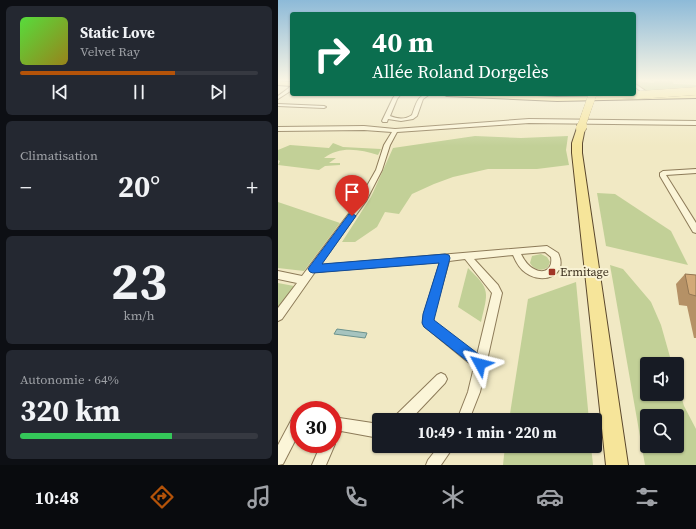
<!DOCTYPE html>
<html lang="fr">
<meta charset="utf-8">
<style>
body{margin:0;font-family:"Source Serif 4",serif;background:#242831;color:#f1f3f6;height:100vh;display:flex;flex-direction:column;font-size:15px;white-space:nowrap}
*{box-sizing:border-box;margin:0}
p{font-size:13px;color:#9ea1a6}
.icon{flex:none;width:22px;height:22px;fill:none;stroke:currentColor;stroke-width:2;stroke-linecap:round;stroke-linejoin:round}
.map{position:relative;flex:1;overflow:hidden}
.panel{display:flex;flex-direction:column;gap:6px;padding:6px;background:#0d0f14;width:278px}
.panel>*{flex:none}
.banner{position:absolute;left:12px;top:12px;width:346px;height:84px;border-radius:4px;box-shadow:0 1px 3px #0004;background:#0b6e4f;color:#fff;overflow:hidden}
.tools{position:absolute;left:362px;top:357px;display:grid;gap:8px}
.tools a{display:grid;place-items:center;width:44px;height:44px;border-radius:4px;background:#171b24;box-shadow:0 1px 3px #0004;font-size:20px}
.speed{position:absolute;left:12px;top:401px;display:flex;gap:8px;font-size:20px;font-weight:700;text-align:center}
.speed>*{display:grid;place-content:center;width:52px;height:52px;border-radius:50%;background:#171b24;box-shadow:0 1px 3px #0004;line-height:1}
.speed .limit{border:6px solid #d22;background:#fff;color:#111}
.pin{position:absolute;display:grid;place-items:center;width:34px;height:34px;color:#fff;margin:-41px -17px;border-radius:50% 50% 50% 0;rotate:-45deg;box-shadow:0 0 4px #0007}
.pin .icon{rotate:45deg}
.me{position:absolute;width:44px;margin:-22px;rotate:308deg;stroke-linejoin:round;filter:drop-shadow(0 0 3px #0008)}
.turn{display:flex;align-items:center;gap:14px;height:84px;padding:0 16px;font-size:18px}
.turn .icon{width:52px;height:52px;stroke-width:2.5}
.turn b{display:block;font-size:28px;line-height:34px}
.big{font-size:30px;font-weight:700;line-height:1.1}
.panel .widget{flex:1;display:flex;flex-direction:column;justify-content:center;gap:6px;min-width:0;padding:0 14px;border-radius:6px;background:#242831}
.panel .dial{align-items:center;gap:0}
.dial b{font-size:52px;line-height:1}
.song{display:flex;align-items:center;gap:12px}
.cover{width:48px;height:48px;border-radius:6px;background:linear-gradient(135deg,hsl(110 70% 55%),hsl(50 70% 35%))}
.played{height:4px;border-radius:2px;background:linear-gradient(90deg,#b45309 65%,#363941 65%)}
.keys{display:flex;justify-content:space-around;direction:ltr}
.heat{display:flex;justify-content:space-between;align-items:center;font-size:22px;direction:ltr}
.charge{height:6px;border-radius:3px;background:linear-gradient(90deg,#34c759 64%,#363941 0)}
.trip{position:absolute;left:94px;top:413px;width:230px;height:40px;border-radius:4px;background:#171b24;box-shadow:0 1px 3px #0004;font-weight:700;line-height:40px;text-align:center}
.tab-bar{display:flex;height:64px;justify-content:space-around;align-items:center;background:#090b0e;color:#9ea1a6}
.tab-bar .icon{width:28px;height:28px}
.tab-bar .selected{color:#b45309}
.tab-bar b{font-size:18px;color:#f1f3f6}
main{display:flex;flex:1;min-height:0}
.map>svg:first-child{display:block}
</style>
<main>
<section class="panel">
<div class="widget">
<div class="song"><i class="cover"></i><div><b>Static Love</b><p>Velvet Ray</p></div></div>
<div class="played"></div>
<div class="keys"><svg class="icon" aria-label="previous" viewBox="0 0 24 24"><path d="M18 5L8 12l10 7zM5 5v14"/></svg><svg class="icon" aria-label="pause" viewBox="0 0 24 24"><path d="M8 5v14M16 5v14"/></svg><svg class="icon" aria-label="next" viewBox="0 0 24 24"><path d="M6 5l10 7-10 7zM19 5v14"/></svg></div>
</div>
<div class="widget"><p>Climatisation</p>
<div class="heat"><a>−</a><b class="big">20°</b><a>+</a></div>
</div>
<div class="widget dial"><b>23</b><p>km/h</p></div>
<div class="widget"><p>Autonomie · 64%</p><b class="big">320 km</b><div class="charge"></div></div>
</section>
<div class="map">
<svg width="418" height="465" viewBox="0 0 418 465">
<rect width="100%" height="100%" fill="#f1e9c4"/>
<g fill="#c2d097" fill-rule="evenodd">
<polygon points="359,81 376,83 376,81 394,81 396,84 418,85 418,90 371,94 360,86"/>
<polygon points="197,136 243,138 290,136 288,150 291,165 259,169 210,169 175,177 156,184 134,194 121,214 107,212 99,227 77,242 64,242 93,197 115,148"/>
<path d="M55,143l10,4 38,2 -3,6c-18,-6 -39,-9 -54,3h12l-7,5h11v2l-15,1 -6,4 -41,-5 2,-4 -2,-1v-10l12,-5 39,3z"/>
<polygon points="319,193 337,194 393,231 410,265 328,246"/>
<polygon points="0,202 62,223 26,271 0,268"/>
<path d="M263,254l6,3 3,5 -2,5c-6,5 -14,3 -18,-4l2,-7z"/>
<path d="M332,265l13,4 28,33 10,23 11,39h-25v30h30v-13l7,25 12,23v36h-51zM369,416h30v30h-30z"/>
<path d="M190,268c23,22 20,24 13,54l-23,-15z"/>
<polygon points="298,282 311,420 231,420 250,299"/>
<polygon points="0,283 16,286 0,308"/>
<polygon points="227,446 313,446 315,465 225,465"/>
</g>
<polygon fill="#a6c4bf" stroke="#6c938e" points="59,329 89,333 87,338 56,334"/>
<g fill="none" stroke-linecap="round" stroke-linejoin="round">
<defs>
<g id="minor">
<polygon points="356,83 375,96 375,98 371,98 356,86"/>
<polygon points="12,87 14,87 14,90 0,99 0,96"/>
<path d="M118,94h5l-4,5 -7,17c7,3 15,4 22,-1 4,-10 5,-21 18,-21l-7,5 -6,17 -4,3 -12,2 -13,-2 -1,3h-4l-1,-1 11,-23z"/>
<polygon points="0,104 46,106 48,107 46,108 0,106"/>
<path d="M251,119l167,2v4l-167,-2 -132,9 -7,13 -8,25 -16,31 -46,64 227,-19 11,7c11,22 -15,32 -32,20 -6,-4 -10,-11 -13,-18l-39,4 24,26 4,8 -22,99 -11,28h-12l11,-28 6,-25 -50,-41 -1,-3 1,-9 16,-52 -125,10 -33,47 -4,2v-13l19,-25 -19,-4v-8l24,5 57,-76 17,-30 8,-25 8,-13 -28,-2 -86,1v-4l86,-1 31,3zM267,252l6,5c2,11 -6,18 -17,12 -6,-3 -10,-9 -13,-15zM187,259l27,34 -15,62 -44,-34 1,-7 15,-53z"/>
<polygon points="418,169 418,173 388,175 418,223 418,233 415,232 382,176 382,173 385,171"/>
<polygon points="163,373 167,375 169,379 167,383 132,420 117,420 118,415 159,375"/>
<polygon points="21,414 21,433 5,464 0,465 0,445 16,415"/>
<polygon points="55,417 101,424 101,438 63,431 60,438 55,440"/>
<polygon points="55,440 57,444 48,465 34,465 43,444 55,444"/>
<polygon points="161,446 176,446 163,465 148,465 150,460"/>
</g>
<g id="primary">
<polygon points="0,81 14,82 14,86 0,85"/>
<polygon points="165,94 218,94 279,97 418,94 418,98 279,101 169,96"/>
<polygon points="303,125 307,128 304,143 304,153 350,465 328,465 294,153 294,143 299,128"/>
</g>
</defs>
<use href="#minor" stroke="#8d7b59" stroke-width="2"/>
<use href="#primary" stroke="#5b482d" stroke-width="2"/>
<use href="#minor" fill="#fbf5d8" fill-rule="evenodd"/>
<use href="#primary" fill="#f6e59a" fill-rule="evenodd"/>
<defs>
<g id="primary-bridge-far1">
<polyline points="344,94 360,95 418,91"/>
<polyline points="303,127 314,96"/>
</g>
<polyline id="primary-bridge" points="303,128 304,126"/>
</defs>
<use href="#primary-bridge-far1" stroke="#5b482d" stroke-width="8" stroke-linecap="butt"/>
<use href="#primary-bridge" stroke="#5b482d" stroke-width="11" stroke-linecap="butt"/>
<use href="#primary-bridge-far1" stroke="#f6e59a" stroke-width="8"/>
<use href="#primary-bridge" stroke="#f6e59a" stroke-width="10"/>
</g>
<polygon fill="#b59166" points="407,274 418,275 418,338 416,338 409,306 401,305 398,284"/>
<polygon fill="#d2a977" stroke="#937653" points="407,274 418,275 418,296 411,294"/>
<linearGradient id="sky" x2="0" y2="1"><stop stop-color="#8dbad8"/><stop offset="0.55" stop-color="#f9f5e4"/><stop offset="1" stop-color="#f9f5e4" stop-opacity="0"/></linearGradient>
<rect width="418" height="146" fill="url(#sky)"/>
<polygon fill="#1a73e8" stroke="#114b97" points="74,213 78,216 44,264 167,254 171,255 172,258 156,320 207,359 209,364 207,368 202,370 198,368 146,327 144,323 145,314 161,263 35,273 32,272 30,269 32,266 71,214"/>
<rect fill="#a03425" stroke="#f8f2d4" stroke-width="1.5" x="270" y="268" width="8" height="8" rx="2"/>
<g text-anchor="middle" stroke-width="4" stroke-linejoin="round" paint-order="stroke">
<g font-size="12" fill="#3c301e" stroke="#f8f2d4" text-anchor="start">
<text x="282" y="276">Ermitage</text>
</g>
</g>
</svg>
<div class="tools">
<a><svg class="icon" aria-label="sound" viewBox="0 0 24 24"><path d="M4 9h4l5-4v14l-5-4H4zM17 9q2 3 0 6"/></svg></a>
<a><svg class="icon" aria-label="search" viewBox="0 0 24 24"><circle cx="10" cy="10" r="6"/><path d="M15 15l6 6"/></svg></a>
</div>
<div class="speed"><div class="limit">30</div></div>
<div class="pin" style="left:74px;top:216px;background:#d93025"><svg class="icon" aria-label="arrive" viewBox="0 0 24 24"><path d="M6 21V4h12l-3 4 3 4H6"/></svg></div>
<svg class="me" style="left:202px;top:364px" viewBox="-20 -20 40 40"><path d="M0-17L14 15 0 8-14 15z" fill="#1a73e8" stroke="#fff" stroke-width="4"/></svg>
<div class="trip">10:49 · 1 min · 220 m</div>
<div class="banner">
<div class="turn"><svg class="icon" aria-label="right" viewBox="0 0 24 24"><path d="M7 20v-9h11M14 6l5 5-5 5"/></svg><div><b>40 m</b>Allée Roland Dorgelès</div></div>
</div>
</div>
</main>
<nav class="tab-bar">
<b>10:48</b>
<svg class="icon selected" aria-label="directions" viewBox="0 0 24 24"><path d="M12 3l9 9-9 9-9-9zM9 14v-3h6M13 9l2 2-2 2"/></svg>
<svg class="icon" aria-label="music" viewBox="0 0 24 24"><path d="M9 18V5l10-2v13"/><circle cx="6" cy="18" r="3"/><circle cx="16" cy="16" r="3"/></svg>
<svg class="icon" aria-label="phone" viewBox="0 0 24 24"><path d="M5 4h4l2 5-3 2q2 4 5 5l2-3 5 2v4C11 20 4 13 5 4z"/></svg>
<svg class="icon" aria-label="climate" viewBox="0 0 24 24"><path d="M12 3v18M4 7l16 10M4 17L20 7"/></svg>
<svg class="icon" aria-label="car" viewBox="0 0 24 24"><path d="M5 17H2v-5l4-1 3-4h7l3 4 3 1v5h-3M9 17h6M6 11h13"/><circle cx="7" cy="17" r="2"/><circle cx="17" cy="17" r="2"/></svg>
<svg class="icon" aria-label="filters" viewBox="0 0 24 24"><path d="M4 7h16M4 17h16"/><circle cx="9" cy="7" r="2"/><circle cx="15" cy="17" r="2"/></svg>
</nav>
